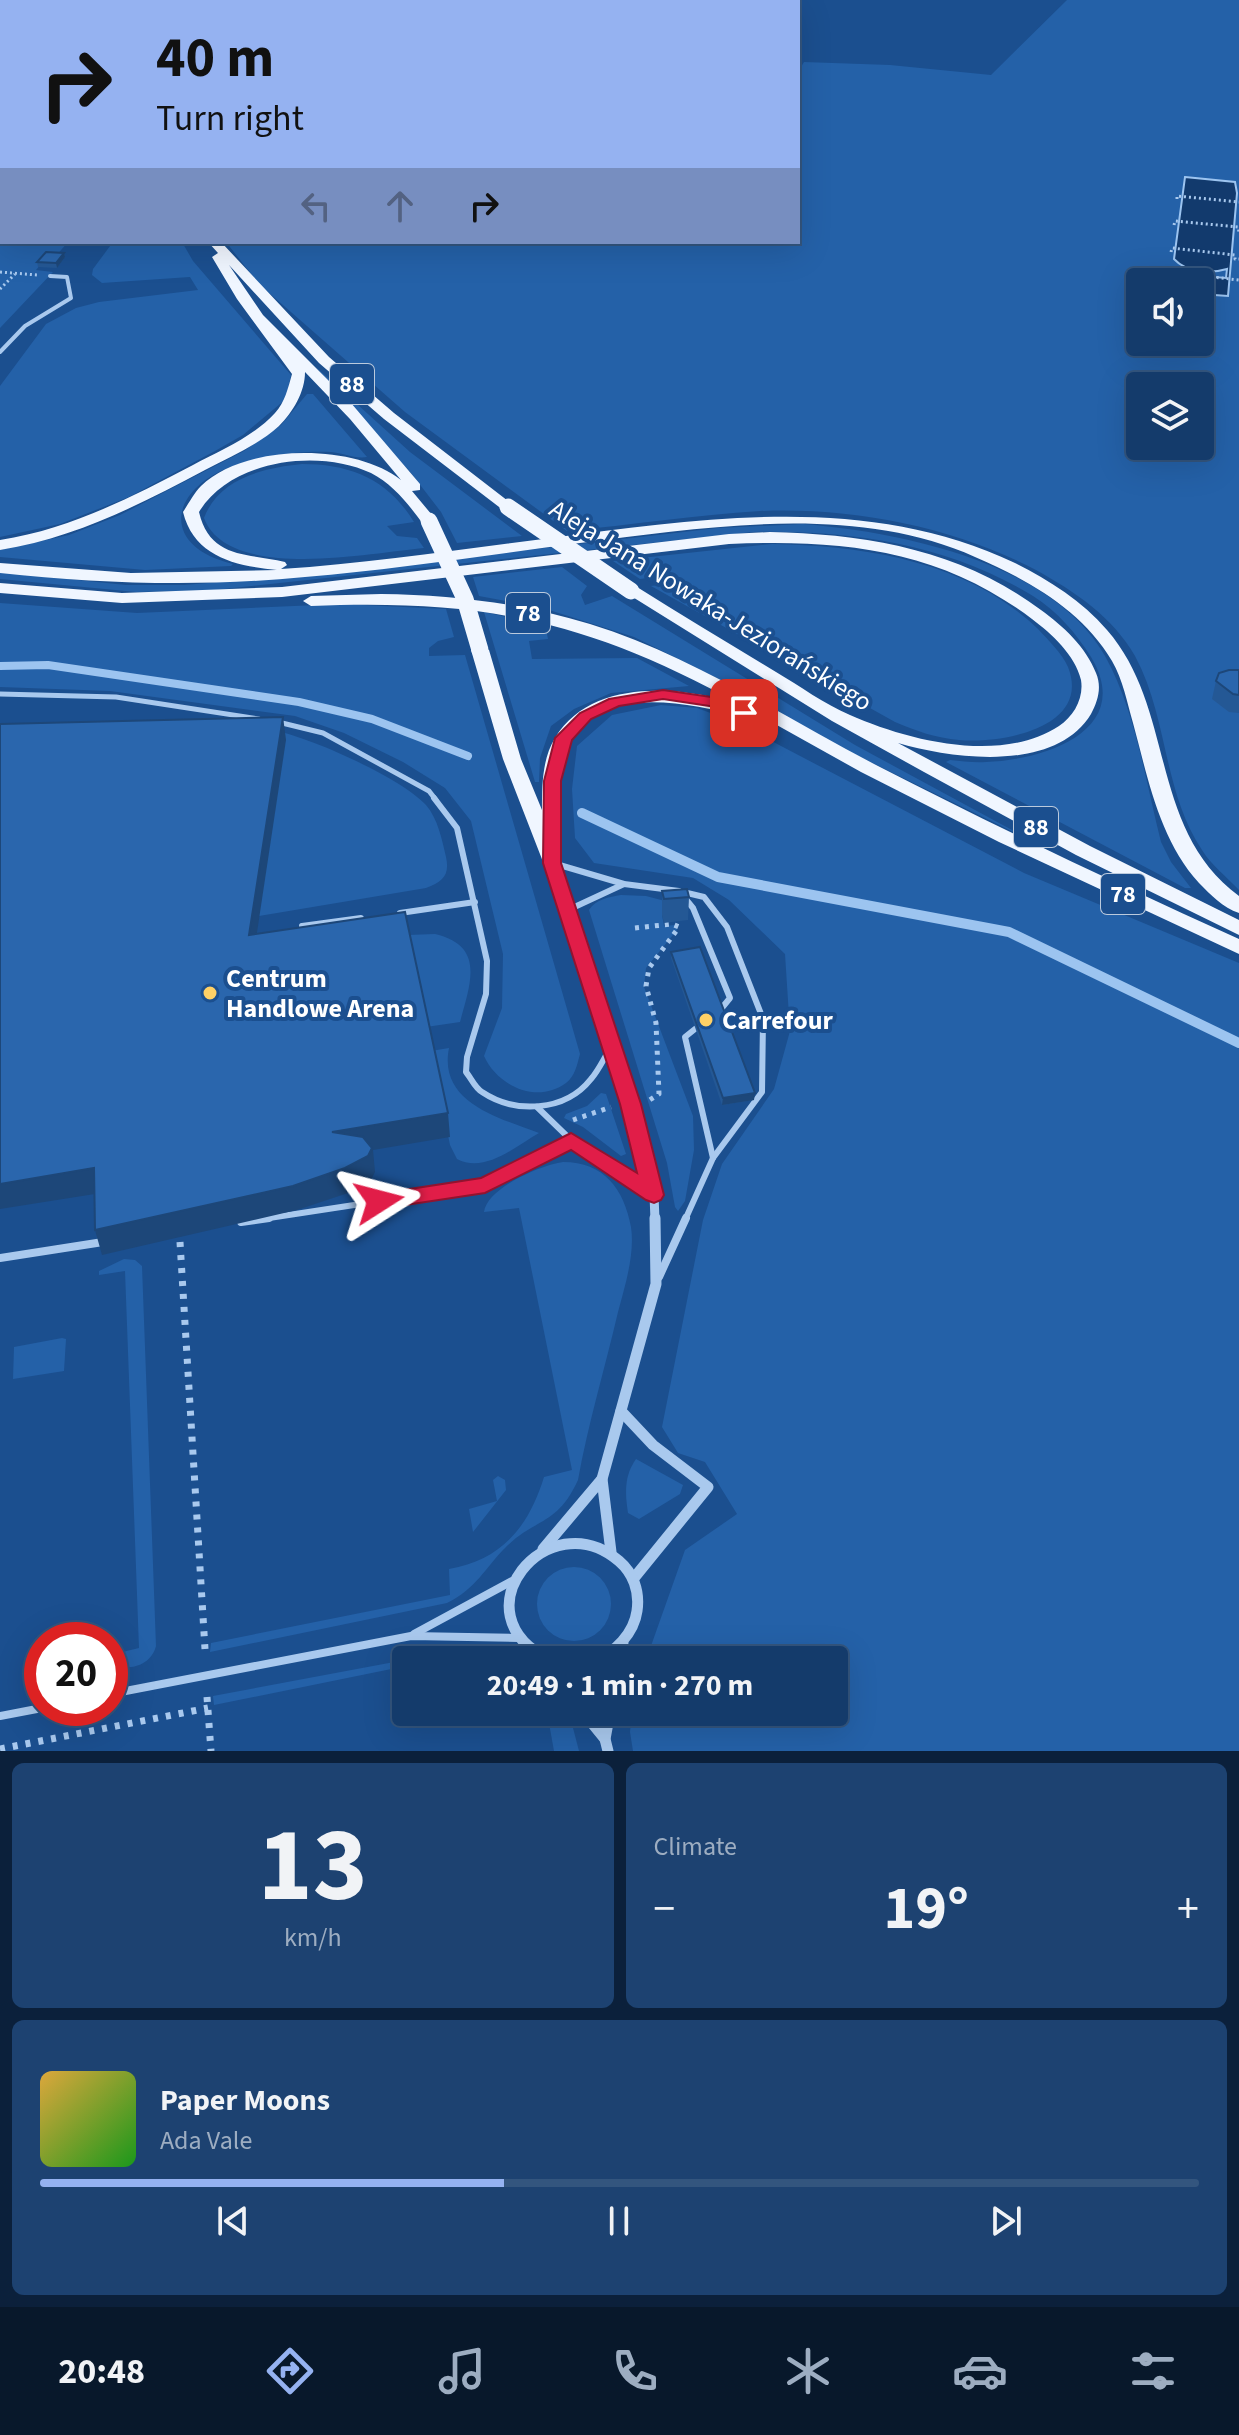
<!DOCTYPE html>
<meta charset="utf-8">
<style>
body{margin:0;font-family:"Source Sans 3",sans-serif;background:#1d4271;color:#f1f3f6;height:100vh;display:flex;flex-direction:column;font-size:30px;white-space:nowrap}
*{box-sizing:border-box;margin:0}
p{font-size:26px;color:#9dadc1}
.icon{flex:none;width:44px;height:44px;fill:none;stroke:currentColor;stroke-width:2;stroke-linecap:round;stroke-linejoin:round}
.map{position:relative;height:1751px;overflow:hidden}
.details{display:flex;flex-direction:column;gap:12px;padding:12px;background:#0b203b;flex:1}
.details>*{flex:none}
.banner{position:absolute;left:0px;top:0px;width:800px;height:244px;box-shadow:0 8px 32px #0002,0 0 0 2px #33557e;background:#95b2f1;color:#111;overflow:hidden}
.controls{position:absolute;left:1126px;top:268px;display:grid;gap:16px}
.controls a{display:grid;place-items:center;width:88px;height:88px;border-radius:8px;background:#143b6b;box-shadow:0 8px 32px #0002,0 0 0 2px #33557e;font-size:40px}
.speed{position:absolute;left:24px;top:1622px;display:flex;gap:16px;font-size:40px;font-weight:700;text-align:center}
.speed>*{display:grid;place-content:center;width:104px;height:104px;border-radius:50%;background:#143b6b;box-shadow:0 8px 32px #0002,0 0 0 2px #33557e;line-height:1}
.speed .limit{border:12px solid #d22;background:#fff;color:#111}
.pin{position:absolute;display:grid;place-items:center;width:68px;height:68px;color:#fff;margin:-34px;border-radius:16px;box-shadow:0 4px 12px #0006}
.me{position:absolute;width:88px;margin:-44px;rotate:81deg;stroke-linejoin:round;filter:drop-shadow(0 0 6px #0008)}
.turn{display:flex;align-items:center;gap:28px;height:168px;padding:0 24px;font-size:36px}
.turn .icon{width:104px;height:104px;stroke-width:2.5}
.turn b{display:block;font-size:56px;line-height:68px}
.lanes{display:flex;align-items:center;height:76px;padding:0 24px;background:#0003;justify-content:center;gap:40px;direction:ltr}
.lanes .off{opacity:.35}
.big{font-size:60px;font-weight:700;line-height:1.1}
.details .tile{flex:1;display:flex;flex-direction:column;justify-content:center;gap:12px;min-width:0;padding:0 28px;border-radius:12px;background:#1d4271}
.details .dial{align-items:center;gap:0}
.dial b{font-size:104px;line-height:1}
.song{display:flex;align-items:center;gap:24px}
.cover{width:96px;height:96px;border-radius:12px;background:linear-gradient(135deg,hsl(40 70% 55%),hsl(120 70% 35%))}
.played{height:8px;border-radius:4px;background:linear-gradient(90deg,#95b2f1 40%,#33557e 40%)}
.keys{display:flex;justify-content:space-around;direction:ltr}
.heat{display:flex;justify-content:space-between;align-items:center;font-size:44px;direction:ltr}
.details .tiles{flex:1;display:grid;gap:12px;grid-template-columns:1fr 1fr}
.tile:last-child{grid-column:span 2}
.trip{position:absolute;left:392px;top:1646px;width:456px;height:80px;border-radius:8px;background:#143b6b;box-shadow:0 8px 32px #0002,0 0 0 2px #33557e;font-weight:700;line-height:80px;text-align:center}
.tab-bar{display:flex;height:128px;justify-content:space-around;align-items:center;background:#08182b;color:#9dadc1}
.tab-bar .icon{width:56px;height:56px}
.tab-bar .selected{color:#95b2f1}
.tab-bar b{font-size:36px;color:#f1f3f6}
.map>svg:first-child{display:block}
</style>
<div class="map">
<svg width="1239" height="1751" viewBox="0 0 1239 1751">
<rect width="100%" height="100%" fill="#1b4f8f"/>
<g fill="#2461a8" fill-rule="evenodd">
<polygon points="0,0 91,2 2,2 2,242 68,242 55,257 47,257 36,270 53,272 0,328"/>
<path d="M1067,0h172v890c-12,-13 -28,-25 -37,-40 -39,-58 -34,-133 -67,-194 -22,-39 -61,-65 -99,-86 -82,-43 -183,-63 -276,-59 -64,4 -129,14 -193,20l-162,-119 -146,-128 -33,-42h572v-170l6,-10 86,3 101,10zM1140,282h60v60h-60zM1140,386h60v60h-60z"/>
<polygon points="113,242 182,242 193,261 291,375 286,399 243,435 215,451 129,497 60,524 0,537 0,386 46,324 76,308 99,302 198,290 190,277 102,283 92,275 93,269"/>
<polygon points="316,367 410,452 522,536 457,543 441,512 411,473"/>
<path d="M307,394h6l54,63c-12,2 -24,-4 -36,-5 -33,-1 -67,3 -98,14 -64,23 -74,80 0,98l-2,2 -86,4 -145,-13v-7l69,-15 51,-20 124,-64 37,-26z"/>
<path d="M302,464c48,0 86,15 112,58l-27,4 10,10 20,2 7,10c-54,5 -196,34 -220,-30 15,-40 59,-50 98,-54z"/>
<path d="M803,524c97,8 249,38 302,132 30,53 41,127 56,186l10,20 20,26h-6l-239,-126 4,-2c12,1 24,3 36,2 59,-2 149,-32 105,-105 -15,-24 -34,-46 -58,-61 -86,-52 -181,-66 -280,-64l-538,58 -79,2 -136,-13v-7l126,13h58l154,-13 380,-44z"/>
<path d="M772,544c94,2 195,17 266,85 10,11 24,24 30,38 24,61 -68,77 -109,73 -23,-2 -43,-9 -64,-18l-244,-136 15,-2 4,-3 -8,-5 -22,3 -27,-18z"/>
<polygon points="562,567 587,586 581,595 585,605 612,596 855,745 1036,843 842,748 715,677 634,637 543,608 479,596 473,577"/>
<path d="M0,603l137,10 203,-9 106,5 8,28 -16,4 -9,7v8l36,-1 115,399c-3,11 -5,22 -14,29 -30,22 -69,2 -82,-27l18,-48 1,-54 -32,-133 -26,-33 -42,-26 -59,-29 -49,-17 -185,-25 -110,-4z"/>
<polygon points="484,612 538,624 546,629 548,639 529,641 532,659 637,658 689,686 611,693 574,709 551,726 540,758 539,782 535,782"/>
<polygon points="661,705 697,708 735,722 1024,873 1239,963 1239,1751 633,1751 630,1732 632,1712 834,1712 834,1660 646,1660 685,1550 737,1514 705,1462 678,1453 662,1427 703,1220 722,1164 774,1089 790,1031 785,954 729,900 693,878 594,863 575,838 572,789 577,746 612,715"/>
<path d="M276,731c36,7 125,47 150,74 12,14 16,35 20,52 4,18 -3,25 -20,31l-167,28 -163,-171z"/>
<path d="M621,895l25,1 34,9 -18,10 2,11 11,-1 2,5 -31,38 -2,19 49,129 1,34 -9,51 -7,10 -3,-4 -8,-44 -78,-253c7,-11 20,-13 32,-15z"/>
<path d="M435,934c51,12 35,50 25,88l-34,5 -18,-92z"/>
<path d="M449,1048c-11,55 51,70 90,85 -23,13 -54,41 -82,26l-7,-14 -19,-94z"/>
<polygon points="601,1093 606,1094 626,1154 621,1156 583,1127 564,1118 566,1114 587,1106"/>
<path d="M563,1162c41,0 61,27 68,65 4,27 -6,59 -13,85 -13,56 -30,112 -40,168 -21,46 -43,38 -72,67 -22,22 -29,41 -59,56l-237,49 1,-9 239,-48 -1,-26c53,-9 80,-43 95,-92l28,-7 -53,-262 -35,4c3,-24 57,-47 79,-50z"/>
<path d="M124,1259l11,1 7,6 14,380c-5,20 -28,26 -46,18v-9l29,-7 -14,-377 -26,4v-4z"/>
<polygon points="62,1338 66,1339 64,1371 13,1379 14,1347"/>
<path d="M636,1459l47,26 -3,9 -41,25 -11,-6c-3,-20 -4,-37 8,-54z"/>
<polygon points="498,1476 505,1480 506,1490 473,1532 469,1509 497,1501 493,1480"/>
<circle cx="574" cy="1604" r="37"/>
<polygon points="453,1651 494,1660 406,1660 406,1666 214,1705 213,1696"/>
<polygon points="547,1712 563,1712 573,1728 579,1751 554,1751"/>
</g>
<path fill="#123a6d" stroke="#9cc4f0" stroke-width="2" d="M1185,177l50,5 2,11 -9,103 -28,-2v-12h-34l1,-9 59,5 1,-9c-17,5 -40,4 -53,-10z"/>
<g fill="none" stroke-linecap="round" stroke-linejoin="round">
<polyline stroke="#9cc4f0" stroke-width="8" points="0,666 48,665 299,702 372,719 468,756"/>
<polyline stroke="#9cc4f0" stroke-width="10" points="582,813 718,877 1009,932 1239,1043"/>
<g stroke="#a9c9ee" stroke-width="3" stroke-dasharray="2 3" stroke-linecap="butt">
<polyline points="1177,199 1177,196 1239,202"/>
<polyline points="1174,225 1175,221 1238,227 1239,232"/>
<polyline points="1171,252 1172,248 1235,255 1235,259 1239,259"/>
<polyline points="0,272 37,275"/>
<polyline points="1167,272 1239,280"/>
<polyline points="0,289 15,274"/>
</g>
<g stroke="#a9c9ee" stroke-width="5" stroke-dasharray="4 6" stroke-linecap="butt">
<polyline points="635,928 672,924 679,927 649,968 646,986 656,1023 659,1094 648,1101"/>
<polyline points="573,1120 611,1107"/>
</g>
<g stroke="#a9c9ee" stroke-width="7" stroke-dasharray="5 8" stroke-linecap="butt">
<polyline points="180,1242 205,1649"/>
<polyline points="207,1697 211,1751"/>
<polyline points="0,1749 208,1708"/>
</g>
<polyline stroke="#a9c9ee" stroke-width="4" points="0,352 25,326 71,298 67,277 50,276"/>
<g stroke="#a9c9ee" stroke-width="5">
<polyline points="0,694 116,697 259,719"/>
<polyline points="278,722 323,733 429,791 436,800"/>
</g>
<g stroke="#a9c9ee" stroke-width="6">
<path d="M434,798l23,30 30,133 -1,33 -19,63 -1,15c5,6 9,16 16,20 33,22 83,20 109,-13 8,-9 13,-21 20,-32"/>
<polyline points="556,864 624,884 679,891 693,908 730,998 721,1009"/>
<polyline points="683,892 704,897 727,927 763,1019 762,1092 713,1158 685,1220"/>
<polyline points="568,910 624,884"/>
<polyline points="400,913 475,902"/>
<polyline points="302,926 361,918"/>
<polyline points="695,1029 685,1037 713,1158"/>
<polyline points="537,1107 571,1140 652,1194"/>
<polyline points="256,1220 485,1185 571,1140"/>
</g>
<g stroke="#a9c9ee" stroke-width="8">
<polyline points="241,1222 269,1218"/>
<polyline points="0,1258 103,1242"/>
<polyline points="659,1277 686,1218"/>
<polyline points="414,1634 512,1581"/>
<polyline points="110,1694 411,1636 518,1638"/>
<polyline points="0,1716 42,1708"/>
</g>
<polyline stroke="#a9c9ee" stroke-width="9" points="552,863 630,1104 654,1195 655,1220"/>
<g stroke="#a9c9ee" stroke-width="11">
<polyline points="621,1411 653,1445 708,1487 634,1578"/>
<polyline points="543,1549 602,1479"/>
<polyline points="611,1552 602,1479 656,1284 655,1218"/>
<path d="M550,1660c-96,-46 -2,-160 69,-99 14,12 21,30 18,50 -3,22 -22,42 -42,49"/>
<polyline points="620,1660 623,1643"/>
<polyline points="583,1712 605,1739"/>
<polyline points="608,1751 605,1739 610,1712"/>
</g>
<g fill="#f0f6ff" fill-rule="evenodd">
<polygon points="101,0 111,0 100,2"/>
<path d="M208,242h13l108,115 65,56 122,94 -3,3h-10l-119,-91 -65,-56 -90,-98 34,50 88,88 69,81v6l-8,1 25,30 -8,5 -6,-2c-14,-19 -30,-40 -52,-51 -53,-25 -141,-13 -172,39 11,47 48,41 86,50l2,3 -6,4c90,-6 180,-20 270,-31 156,-20 317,-45 464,25 34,17 67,38 92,67 69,79 41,199 132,266v17c-16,-5 -29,-19 -40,-30 -40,-44 -51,-105 -66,-160 -6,-21 -10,-43 -21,-62 -30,-51 -84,-81 -137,-104 -121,-54 -268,-30 -395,-14 -92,12 -183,26 -275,34 -102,10 -203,7 -305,-4v-10l131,10 146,-3c-41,-4 -83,-13 -94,-58 6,-9 11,-19 18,-26 44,-43 154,-43 200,-6l-51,-61 -45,-47c0,20 -12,40 -26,54 -21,19 -49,31 -74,44 -66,35 -130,68 -205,80v-10c70,-11 130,-42 193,-75 28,-15 60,-28 82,-52 10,-11 13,-25 17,-39l-55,-75 -25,-42 6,-4z"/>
<path d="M770,532c97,2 191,18 271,78 22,16 45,37 55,63 6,14 2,28 -5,41 -36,59 -138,45 -193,29l192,103 149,74v15l-163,-80 -152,-83 -92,-51 -209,-130 8,-5 6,1c46,29 93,57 139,85 24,14 48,32 74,43 59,26 151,49 209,11 15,-10 25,-28 22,-46 -6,-25 -29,-46 -49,-61 -92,-70 -191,-80 -303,-75l-447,53 -160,6 -122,-10v-10l122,10 160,-6 447,-53z"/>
<path d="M381,594c71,1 141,9 209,30 103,32 193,93 288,142 119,61 239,118 361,173v15l-240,-112 -138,-70 -113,-63 -2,6 -6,1c-53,-13 -150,-35 -173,37 -11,35 -5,74 -5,110l-3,4h-14l-42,-108 -32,-109 3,-4 6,-1 9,5 32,109 21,51c0,-24 0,-51 13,-72 37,-61 128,-52 186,-33 -152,-84 -256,-106 -430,-99l-8,-5 8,-5z"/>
</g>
<g stroke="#f0f6ff" stroke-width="17">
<polyline points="508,507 631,591"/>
<polyline points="429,521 465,599 480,650"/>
</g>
</g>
<g fill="#245895">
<polygon points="64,253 65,257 57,268 38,267 37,262"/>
<polygon points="1239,670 1239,713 1229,712 1212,699 1216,681"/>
<polygon points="662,891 689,897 688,920 664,923 662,915"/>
<polygon points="671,952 754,1100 722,1105 671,958"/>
</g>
<g fill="#1d4779">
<polygon points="64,253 65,257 57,268 56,263"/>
<polygon points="283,717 286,740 253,959 249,935"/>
<polygon points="755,1093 754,1100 722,1105 723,1098"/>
<polygon points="448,1113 450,1137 373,1150 375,1172 371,1180 348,1193 297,1210 102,1255 95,1230 332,1132"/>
<polygon points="94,1168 101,1193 0,1209 0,1184"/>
</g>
<g fill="#2a66ad" stroke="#1d4779" stroke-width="2">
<polygon points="46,252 64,253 56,263 37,262"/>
<polygon points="1229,670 1239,670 1239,695 1233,694 1216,681 1219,673"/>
<polygon points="283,717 249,935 405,912 448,1113 332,1132 363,1137 372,1148 368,1156 345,1168 293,1186 95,1230 94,1168 0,1184 0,724"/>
<polygon points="687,889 689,897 664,899 662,891"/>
<polygon points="700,947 755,1093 723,1098 671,952"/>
</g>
<polygon fill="#e11d48" stroke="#92132f" stroke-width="2" points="663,690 725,699 752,713 744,718 716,707 663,699 619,706 591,719 572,740 561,781 561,863 641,1104 664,1195 661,1200 654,1203 646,1200 571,1150 485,1193 379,1209 371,1207 368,1201 371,1195 481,1178 571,1133 637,1173 620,1104 543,863 544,781 555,738 580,713 609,699"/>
<g fill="#ffd166" stroke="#1b4f8f" stroke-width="3">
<circle cx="210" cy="993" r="8"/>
<circle cx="706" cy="1020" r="8"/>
</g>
<g text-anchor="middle" stroke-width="8" stroke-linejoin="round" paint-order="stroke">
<g fill="#1b4f8f" stroke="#bbcadd" stroke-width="2">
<rect x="330" y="364" width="44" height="40" rx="6"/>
<rect x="506" y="593" width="44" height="40" rx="6"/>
<rect x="1014" y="807" width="44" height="40" rx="6"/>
<rect x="1101" y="874" width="44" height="40" rx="6"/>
</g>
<g font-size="24" font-weight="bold" fill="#fff">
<text x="352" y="392">88</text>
<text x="528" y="621">78</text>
<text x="1036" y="835">88</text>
<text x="1123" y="902">78</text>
</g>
<g font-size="26" fill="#fff" stroke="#1b4f8f">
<text transform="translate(711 605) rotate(32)" y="9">Aleja Jana Nowaka-Jeziorańskiego</text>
</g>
<g font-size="26" font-weight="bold" fill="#fff" stroke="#1b4f8f" text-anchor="start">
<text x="226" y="987">Centrum<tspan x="226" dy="30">Handlowe Arena</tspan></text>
<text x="722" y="1029">Carrefour</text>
</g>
</g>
</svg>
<div class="controls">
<a><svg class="icon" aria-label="sound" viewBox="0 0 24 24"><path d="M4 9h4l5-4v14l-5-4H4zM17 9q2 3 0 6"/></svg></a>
<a><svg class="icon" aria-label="layers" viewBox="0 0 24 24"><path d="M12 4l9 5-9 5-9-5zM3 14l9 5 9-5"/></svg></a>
</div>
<div class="speed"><div class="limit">20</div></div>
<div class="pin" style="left:744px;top:713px;background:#d93025"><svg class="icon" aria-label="arrive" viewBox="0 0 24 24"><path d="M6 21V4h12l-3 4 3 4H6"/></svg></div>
<svg class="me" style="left:379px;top:1201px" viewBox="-20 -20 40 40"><path d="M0-17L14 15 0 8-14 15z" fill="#e11d48" stroke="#fff" stroke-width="4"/></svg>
<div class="trip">20:49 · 1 min · 270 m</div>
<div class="banner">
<div class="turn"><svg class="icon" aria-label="right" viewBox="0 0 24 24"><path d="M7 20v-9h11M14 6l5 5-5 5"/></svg><div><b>40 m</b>Turn right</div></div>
<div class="lanes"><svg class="icon off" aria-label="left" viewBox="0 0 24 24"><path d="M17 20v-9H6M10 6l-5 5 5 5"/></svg><svg class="icon off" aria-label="ahead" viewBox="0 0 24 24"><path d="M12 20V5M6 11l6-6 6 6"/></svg><svg class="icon" aria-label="right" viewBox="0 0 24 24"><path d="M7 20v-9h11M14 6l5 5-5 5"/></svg></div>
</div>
</div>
<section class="details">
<div class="tiles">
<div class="tile dial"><b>13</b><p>km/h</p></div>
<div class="tile"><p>Climate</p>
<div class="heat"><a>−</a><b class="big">19°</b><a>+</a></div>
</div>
<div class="tile">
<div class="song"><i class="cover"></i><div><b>Paper Moons</b><p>Ada Vale</p></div></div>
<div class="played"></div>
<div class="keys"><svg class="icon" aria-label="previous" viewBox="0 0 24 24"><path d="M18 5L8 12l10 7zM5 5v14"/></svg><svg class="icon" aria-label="pause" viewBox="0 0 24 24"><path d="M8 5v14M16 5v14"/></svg><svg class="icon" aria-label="next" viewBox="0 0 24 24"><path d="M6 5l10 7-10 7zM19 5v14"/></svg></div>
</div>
</div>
</section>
<nav class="tab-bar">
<b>20:48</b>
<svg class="icon selected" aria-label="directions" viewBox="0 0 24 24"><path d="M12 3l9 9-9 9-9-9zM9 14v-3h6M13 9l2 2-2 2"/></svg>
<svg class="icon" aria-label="music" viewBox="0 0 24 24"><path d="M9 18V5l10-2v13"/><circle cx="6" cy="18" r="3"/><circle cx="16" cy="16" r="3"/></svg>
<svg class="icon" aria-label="phone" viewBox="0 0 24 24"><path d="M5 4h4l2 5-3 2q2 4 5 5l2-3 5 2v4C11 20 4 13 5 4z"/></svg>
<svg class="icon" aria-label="climate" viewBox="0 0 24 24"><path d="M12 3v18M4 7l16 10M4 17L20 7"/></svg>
<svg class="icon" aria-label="car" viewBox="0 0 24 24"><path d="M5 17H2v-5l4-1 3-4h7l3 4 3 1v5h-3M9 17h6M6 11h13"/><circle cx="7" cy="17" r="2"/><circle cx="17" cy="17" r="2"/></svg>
<svg class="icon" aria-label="filters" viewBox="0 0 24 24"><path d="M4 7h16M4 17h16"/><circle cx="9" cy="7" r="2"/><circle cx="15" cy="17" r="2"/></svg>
</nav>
